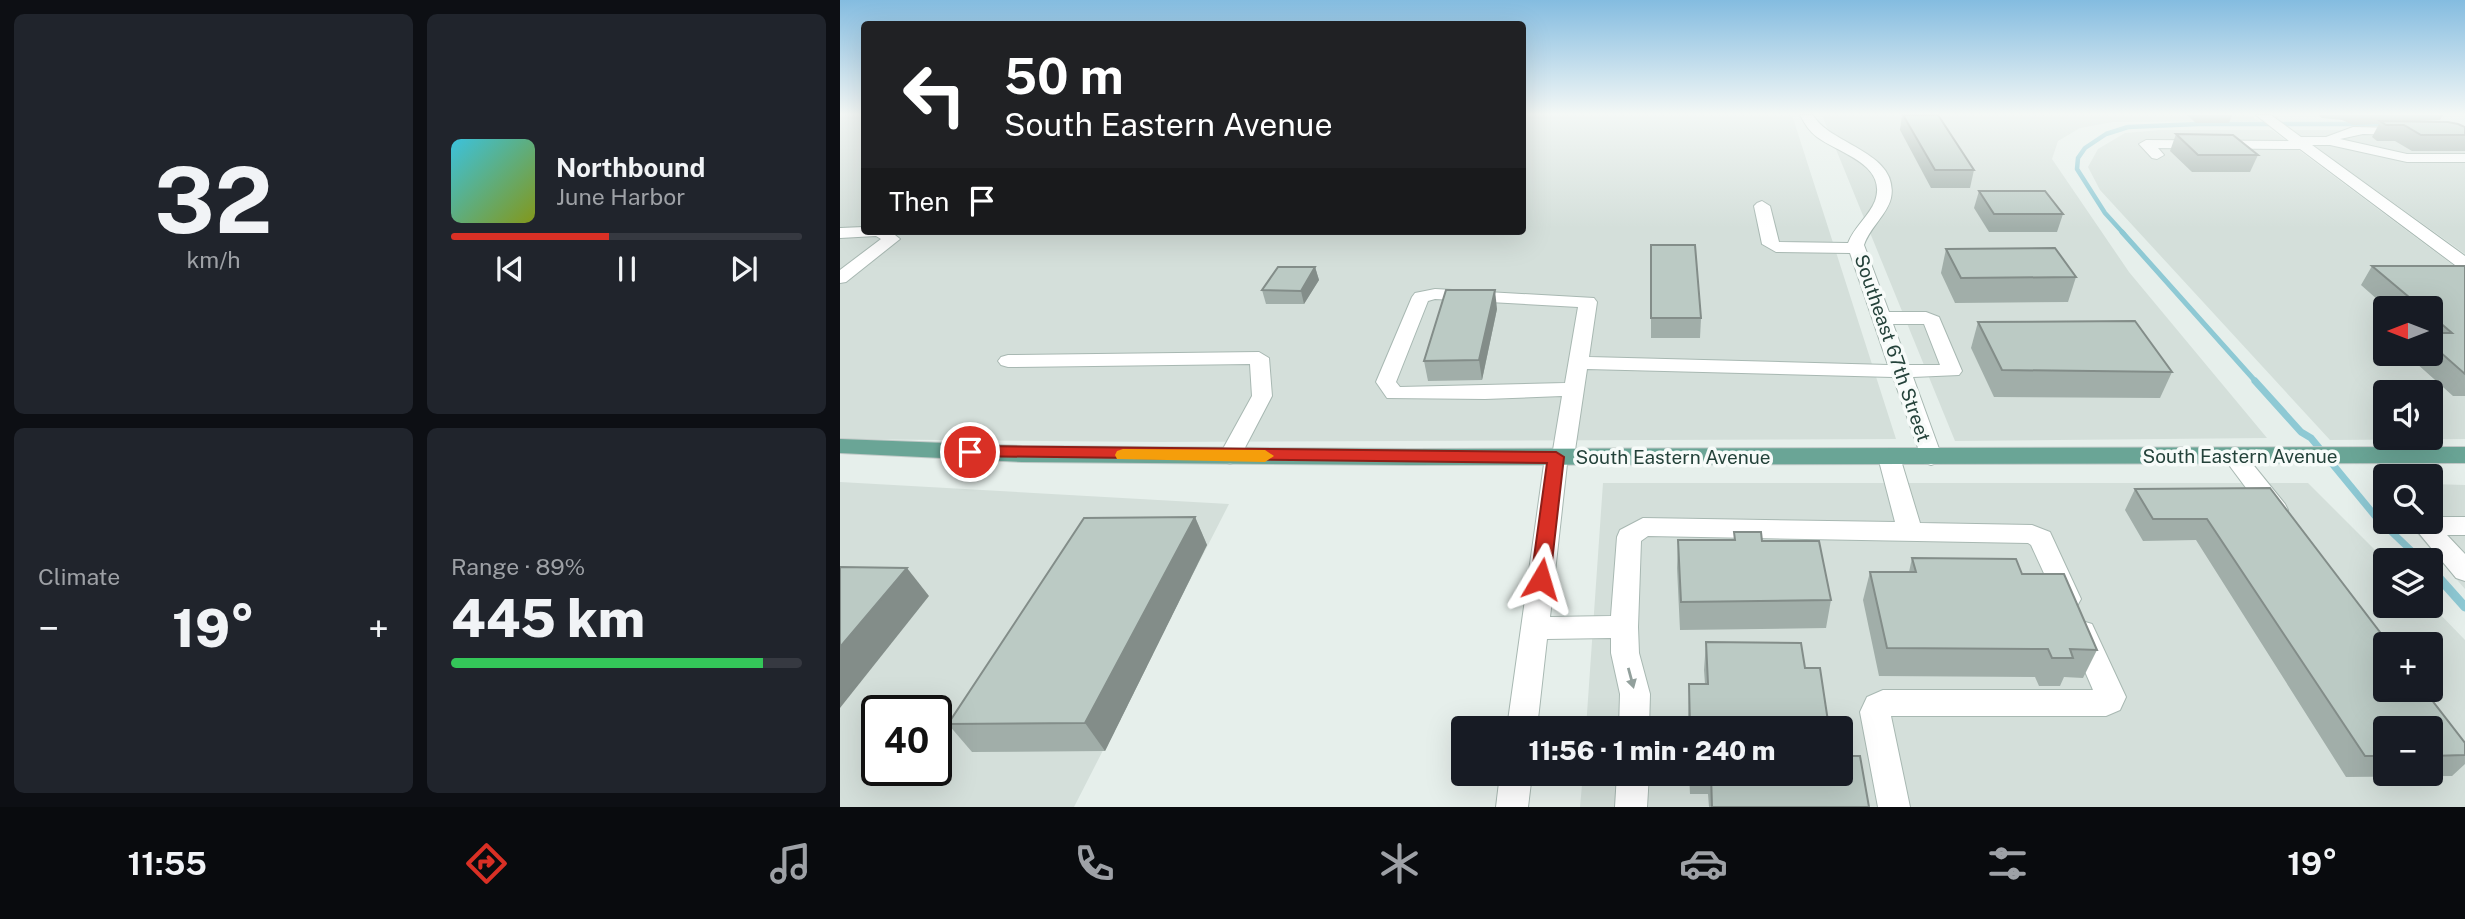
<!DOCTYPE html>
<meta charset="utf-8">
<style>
body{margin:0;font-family:"Public Sans",sans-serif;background:#20242c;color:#f1f3f6;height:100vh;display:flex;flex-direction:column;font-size:26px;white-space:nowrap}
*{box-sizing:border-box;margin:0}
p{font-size:23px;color:#9ea1a6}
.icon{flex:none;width:38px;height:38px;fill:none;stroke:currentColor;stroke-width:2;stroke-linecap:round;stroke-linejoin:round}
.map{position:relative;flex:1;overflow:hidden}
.sheet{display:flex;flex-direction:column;gap:14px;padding:14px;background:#0d0f14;width:840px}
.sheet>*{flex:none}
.top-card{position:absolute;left:21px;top:21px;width:665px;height:214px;border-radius:7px;box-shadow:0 7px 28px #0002;background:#202124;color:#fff;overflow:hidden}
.needle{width:46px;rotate:270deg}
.fabs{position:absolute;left:1533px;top:296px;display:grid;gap:14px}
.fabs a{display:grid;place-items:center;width:70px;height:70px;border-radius:7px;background:#171b24;box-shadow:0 7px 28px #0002;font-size:35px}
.speed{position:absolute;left:21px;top:695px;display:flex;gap:14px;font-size:35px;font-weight:700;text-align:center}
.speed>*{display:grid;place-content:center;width:91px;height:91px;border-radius:50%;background:#171b24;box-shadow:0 7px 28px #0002;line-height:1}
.speed .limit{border:4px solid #111;border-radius:10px;background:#fff;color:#111}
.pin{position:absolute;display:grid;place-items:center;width:60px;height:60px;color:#fff;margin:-30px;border:4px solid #fff;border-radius:50%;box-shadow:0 2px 7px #0007}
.me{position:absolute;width:77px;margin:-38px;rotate:7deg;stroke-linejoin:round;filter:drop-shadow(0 0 5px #0008)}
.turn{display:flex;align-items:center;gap:24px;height:147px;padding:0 28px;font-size:32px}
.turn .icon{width:91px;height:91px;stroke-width:2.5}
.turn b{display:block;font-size:49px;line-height:60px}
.then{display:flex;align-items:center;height:66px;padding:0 28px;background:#0003;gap:14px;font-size:26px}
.big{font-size:52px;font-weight:800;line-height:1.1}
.sheet .widget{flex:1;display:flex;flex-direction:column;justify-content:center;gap:10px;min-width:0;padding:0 24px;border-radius:10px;background:#20242c}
.sheet .dial{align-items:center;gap:0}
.dial b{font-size:91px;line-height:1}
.song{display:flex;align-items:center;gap:21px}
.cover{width:84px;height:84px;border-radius:10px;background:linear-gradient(135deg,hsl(190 70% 55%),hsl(70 70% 35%))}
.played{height:7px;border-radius:4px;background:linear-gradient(90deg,#d93025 45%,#363941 45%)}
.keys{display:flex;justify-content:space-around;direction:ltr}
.heat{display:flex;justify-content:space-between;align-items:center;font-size:38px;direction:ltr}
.charge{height:10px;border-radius:5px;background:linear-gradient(90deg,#34c759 89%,#363941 0)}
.sheet .tiles{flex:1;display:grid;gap:14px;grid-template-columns:repeat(2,1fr)}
.trip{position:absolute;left:611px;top:716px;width:402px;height:70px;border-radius:7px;background:#171b24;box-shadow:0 7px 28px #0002;font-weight:800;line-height:70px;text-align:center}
.tabs{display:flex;height:112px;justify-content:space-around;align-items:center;background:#090b0e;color:#9ea1a6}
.tabs .icon{width:49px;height:49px}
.tabs .current{color:#d93025}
.tabs b{font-size:32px;color:#f1f3f6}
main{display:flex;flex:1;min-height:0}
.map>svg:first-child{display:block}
</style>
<main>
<section class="sheet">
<div class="tiles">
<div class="widget dial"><b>32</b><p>km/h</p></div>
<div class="widget">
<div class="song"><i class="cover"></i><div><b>Northbound</b><p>June Harbor</p></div></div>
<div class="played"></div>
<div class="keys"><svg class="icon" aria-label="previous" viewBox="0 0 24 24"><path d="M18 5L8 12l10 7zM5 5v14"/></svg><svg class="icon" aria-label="pause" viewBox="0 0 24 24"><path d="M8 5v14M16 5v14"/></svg><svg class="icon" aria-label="next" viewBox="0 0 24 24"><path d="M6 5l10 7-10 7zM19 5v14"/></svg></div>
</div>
<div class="widget"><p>Climate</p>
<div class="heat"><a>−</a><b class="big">19°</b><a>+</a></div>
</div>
<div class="widget"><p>Range · 89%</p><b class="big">445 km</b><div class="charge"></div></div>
</div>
</section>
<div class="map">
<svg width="1625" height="807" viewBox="0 0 1625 807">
<rect width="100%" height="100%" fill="#e6efeb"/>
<g fill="#d4dfda" fill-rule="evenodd">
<polygon points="0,115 24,115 24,231 682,231 683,115 952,115 1056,439 319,442 0,439"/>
<polygon points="982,115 1410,115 1418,121 1273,122 1240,128 1218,141 1212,159 1289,272 1427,438 1115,441"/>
<path d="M1320,130h112l193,144v165l-135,1 -230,-250 -12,-23 10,-18 27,-16zM1545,308h46v46h-46zM1545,392h46v46h-46z"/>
<polygon points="1452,130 1625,130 1625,254"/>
<path d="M0,482l389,22 -155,303h-234zM37,710h59v60h-59z"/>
<path d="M763,483h705l77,77v46l46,-1 34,35v167h-885l3,-33h258v-46h-255zM1545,644h46v46h-46zM1545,728h46v46h-46z"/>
<polygon points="1591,484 1625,485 1625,589 1567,522 1591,522"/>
</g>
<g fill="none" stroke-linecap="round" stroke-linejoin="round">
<polyline stroke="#8ec9d4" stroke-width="4.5" points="1284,234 1265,213 1237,169 1238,158 1245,148 1266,134 1288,127 1358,124 1546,124"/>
<polyline stroke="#8ec9d4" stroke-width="5" points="1282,232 1417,383"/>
<polyline stroke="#8ec9d4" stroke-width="7" points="1415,381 1461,432 1471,438 1536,517 1581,560"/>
<polyline stroke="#8ec9d4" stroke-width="9" points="1591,569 1625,607"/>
<defs>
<g id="minor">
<path d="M960,115h13c17,30 87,37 78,83 -4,17 -21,29 -27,47l25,67h37l13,5 23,54 -3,4 -46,2 29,80 -3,5 -8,3 -8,-3 -30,-85 -306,-8 -13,88 -7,7 -17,153 61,-1 6,-79 3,-7 23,-12 252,4 -17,-65 3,-5 8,-3 8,3 3,5 20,66 112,2 18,7 31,67 -4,7 -9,4 -9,-4 -28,-61 -3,-2 -380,-7 -7,5 -3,86 1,26 11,41 -1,34h-30l1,-34 -9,-41v-15l-64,1 -10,89h-30l38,-271 8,-7 9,-54 -77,3 -98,-1 -11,-16 36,-85 3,-4 20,-4 159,9 3,4 -8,55 299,8 -38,-112 -74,-1 -14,-8 -8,-38 3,-3 5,-2 8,5 9,36 69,1c6,-16 21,-27 27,-42 13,-37 -37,-48 -58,-64 -8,-6 -12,-13 -17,-22zM595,299l143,8 -13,76 -165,4 -4,-5 32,-81zM1053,324h31l16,41h-32z"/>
<polygon points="1416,115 1431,115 1461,137 1486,137 1513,127 1561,128 1568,132 1566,135 1523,134 1500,139 1567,154 1625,154 1625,162 1567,162 1490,145 1472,145 1625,256 1625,269 1619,268 1460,149 1318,148 1324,155 1317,159 1312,158 1299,144 1306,140 1449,141"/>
<polygon points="24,227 24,231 50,231 60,239 6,282 0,283 0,270 41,239 36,236 0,238 0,228"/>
<polygon points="419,352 429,358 432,396 398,461 390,464 382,461 379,456 412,396 410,364 168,367 161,365 158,361 161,357 168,355"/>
<polygon points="1394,448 1402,451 1445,504 1448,510 1445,516 1436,519 1427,516 1386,461 1383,456 1386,451"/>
<polygon points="1593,517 1625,517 1625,535 1607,535 1625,554 1625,581 1616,578 1578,532 1583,522 1591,522"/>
<polygon points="1242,621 1252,624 1286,697 1280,710 1266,716 1051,716 1070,807 1038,807 1020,712 1027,697 1043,690 1253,690 1228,632 1232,624"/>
<polygon points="660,774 692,774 688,807 656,807"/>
<polygon points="777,774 809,774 807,807 775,807"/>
</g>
<polygon id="major" points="0,439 182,446 570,449 1625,447 1625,463 570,465 182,462 0,453"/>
</defs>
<use href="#minor" stroke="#a8b8b2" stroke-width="2"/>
<use href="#major" stroke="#c2cac8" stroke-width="2"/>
<use href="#minor" fill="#fff" fill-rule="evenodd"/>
<use href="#major" fill="#6aa596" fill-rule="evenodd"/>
</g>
<g fill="#a1aea9" fill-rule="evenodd">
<polygon points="1062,115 1098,115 1134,170 1130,188 1091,188 1060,130"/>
<polygon points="1347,115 1392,115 1389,123 1356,123"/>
<polygon points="1478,115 1603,115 1600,120 1578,121 1625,127 1625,151 1572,151 1555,141 1537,141 1532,137 1539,124 1513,125 1502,120 1482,118"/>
<polygon points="1336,134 1418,155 1410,172 1352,172 1330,151"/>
<polygon points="1139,191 1223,214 1217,232 1149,232 1134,208"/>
<polygon points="811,245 861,318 860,338 811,338"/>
<polygon points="1106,249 1236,277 1228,302 1115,303 1101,273"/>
<polygon points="1532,266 1625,266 1625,396 1613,396 1566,354 1591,354 1591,308 1547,308 1521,285"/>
<polygon points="475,267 479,280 464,304 426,304 422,290"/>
<polygon points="657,309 642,380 588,381 584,361"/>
<polygon points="1138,322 1332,372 1320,398 1154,397 1131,348"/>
<path d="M1430,488l195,255v21l-13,12 -106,1 -150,-237 -53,1 -18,-31 10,-21zM1545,728h46v46h-46z"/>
<polygon points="355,517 367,545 265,751 132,752 108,724"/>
<polygon points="894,532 922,541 991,600 986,628 840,630 837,568 838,540 894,540"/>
<polygon points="1072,558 1257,650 1243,678 1224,677 1220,686 1199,686 1195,677 1039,676 1023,600 1030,572 1069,572"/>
<polygon points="866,642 965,668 989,728 848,728 849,684 865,684 864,670"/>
<polygon points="849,774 1001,774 1029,807 869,807 868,794 850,794"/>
</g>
<g fill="#838d89">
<polygon points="475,267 479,280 464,304 461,291"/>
<polygon points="655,290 657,309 642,380 639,360"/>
<polygon points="355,517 367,545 265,751 245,723"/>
<polygon points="67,568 89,596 0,708 0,647"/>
</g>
<g fill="#bbcac4" stroke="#838d89" stroke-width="2">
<polygon points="1063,115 1098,115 1134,170 1095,170"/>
<polygon points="1540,121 1608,122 1618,124 1625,127 1625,135 1581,135 1564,125 1546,125"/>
<polygon points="1336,134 1393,135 1418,155 1358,155"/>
<polygon points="1139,191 1205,191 1223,214 1154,214"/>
<polygon points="811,245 855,245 861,318 811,318"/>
<polygon points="1215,248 1236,277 1121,278 1106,249"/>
<polygon points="1532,266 1625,266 1625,374 1591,344 1591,333 1612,333 1591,315 1591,308 1582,308"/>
<polygon points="438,267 475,267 461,291 422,290"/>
<polygon points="606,290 655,290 639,360 584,361"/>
<polygon points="1295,321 1332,372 1162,370 1138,322"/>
<polygon points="1430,488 1549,644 1545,644 1545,690 1584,690 1625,743 1625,755 1591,756 1591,728 1545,728 1545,756 1525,756 1367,519 1313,519 1295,489"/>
<polygon points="355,517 245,723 108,724 244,518"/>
<polygon points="894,532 921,532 922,541 979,541 991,600 841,602 838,540 895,540"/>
<polygon points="1072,558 1176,559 1182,574 1224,574 1257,650 1230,649 1233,658 1212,658 1208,649 1047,648 1030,572 1076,572"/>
<polygon points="0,567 67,568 0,647"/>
<polygon points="866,642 961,643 965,668 980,668 989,728 850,728 849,684 868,684"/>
<polygon points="1001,756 1020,756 1029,807 872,807 871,774 1001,774"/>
</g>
<defs><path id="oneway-solid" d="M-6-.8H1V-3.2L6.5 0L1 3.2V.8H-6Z" transform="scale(1.75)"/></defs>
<use fill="#92a09c" href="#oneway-solid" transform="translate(791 678) rotate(75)"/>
<linearGradient id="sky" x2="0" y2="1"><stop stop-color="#84bce0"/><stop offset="0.5" stop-color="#f4f8f6"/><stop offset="1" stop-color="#f4f8f6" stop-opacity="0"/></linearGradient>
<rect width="1625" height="228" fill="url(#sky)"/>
<polygon fill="#d93025" stroke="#8d1f18" stroke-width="2" points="130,446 716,452 724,457 710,579 708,585 701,587 694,585 691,579 707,463 124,456 122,452"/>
<polygon fill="#f59e0b" points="283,449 425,450 434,456 425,462 277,459 275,455 277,451"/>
<g text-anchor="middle" stroke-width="7" stroke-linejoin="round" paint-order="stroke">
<g font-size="19" fill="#24423a" stroke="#f7fbf9">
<text transform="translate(1053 348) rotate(71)" y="7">Southeast 67th Street</text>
<text x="1400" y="463">South Eastern Avenue</text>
<text x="833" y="464">South Eastern Avenue</text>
</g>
</g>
</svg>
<div class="fabs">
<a><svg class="needle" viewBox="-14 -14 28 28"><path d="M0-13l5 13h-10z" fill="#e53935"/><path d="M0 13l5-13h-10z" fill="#9ea1a6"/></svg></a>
<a><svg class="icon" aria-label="sound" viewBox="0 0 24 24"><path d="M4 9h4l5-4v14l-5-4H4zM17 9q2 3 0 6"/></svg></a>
<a><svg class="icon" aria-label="search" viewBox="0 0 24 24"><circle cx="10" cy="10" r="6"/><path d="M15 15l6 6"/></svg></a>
<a><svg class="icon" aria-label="layers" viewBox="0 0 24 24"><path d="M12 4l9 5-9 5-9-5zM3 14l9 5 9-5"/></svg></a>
<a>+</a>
<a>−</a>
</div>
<div class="speed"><div class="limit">40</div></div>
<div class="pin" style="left:130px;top:452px;background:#d93025"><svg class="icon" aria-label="arrive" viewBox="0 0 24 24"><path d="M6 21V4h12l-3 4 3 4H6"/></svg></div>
<svg class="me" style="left:701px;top:579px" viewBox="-20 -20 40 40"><path d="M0-17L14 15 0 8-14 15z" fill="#d93025" stroke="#fff" stroke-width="4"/></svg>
<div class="trip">11:56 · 1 min · 240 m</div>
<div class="top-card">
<div class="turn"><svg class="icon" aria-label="left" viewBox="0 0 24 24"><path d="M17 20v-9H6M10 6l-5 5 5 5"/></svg><div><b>50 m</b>South Eastern Avenue</div></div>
<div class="then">Then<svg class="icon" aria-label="arrive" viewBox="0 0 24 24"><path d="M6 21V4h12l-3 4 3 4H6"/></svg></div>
</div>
</div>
</main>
<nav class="tabs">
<b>11:55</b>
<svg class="icon current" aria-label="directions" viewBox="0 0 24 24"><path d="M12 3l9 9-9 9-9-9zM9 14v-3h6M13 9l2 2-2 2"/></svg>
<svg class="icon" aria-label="music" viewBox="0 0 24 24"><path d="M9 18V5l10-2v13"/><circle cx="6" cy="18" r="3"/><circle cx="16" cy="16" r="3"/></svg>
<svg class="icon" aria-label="phone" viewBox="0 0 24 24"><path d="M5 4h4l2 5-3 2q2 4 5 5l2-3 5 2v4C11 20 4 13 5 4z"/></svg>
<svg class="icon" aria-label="climate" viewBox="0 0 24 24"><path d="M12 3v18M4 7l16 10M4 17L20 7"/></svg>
<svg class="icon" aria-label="car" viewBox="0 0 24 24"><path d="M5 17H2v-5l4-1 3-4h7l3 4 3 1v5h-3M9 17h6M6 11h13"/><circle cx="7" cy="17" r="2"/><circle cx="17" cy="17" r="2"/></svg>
<svg class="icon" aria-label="filters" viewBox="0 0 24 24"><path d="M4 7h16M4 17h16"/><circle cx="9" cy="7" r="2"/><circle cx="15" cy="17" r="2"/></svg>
<b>19°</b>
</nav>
